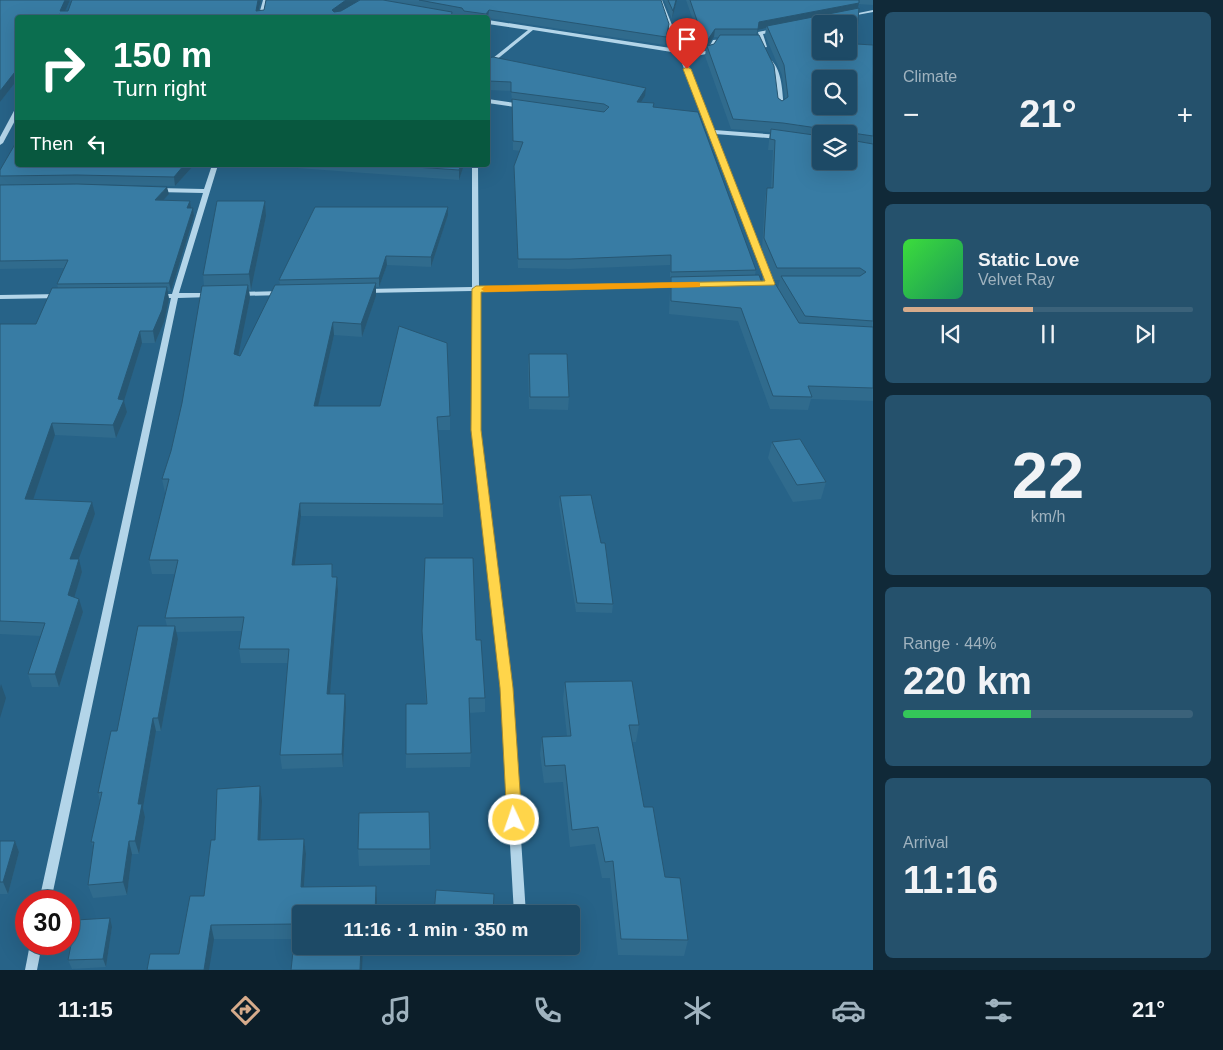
<!DOCTYPE html>
<meta charset="utf-8">
<style>
body{margin:0;font-family:Arial,sans-serif;background:#25516c;color:#f1f3f6;height:100vh;display:flex;flex-direction:column;font-size:19px;white-space:nowrap}
*{box-sizing:border-box;margin:0}
p{font-size:16px;color:#a0b3bf}
.icon{flex:none;width:28px;height:28px;fill:none;stroke:currentColor;stroke-width:2;stroke-linecap:round;stroke-linejoin:round}
.map{position:relative;flex:1;overflow:hidden}
.panel{display:flex;flex-direction:column;gap:12px;padding:12px;background:#102938;width:350px}
.panel>*{flex:none}
.banner{position:absolute;left:15px;top:15px;width:475px;height:152px;border-radius:5px;box-shadow:0 5px 20px #0002,0 0 0 1px #3b627a;background:#0b6e4f;color:#fff;overflow:hidden}
.buttons{position:absolute;left:812px;top:15px;display:grid;gap:10px}
.buttons a{display:grid;place-items:center;width:45px;height:45px;border-radius:5px;background:#1d4a66;box-shadow:0 5px 20px #0002,0 0 0 1px #3b627a;font-size:25px}
.speed{position:absolute;left:15px;top:890px;display:flex;gap:10px;font-size:25px;font-weight:700;text-align:center}
.speed>*{display:grid;place-content:center;width:65px;height:65px;border-radius:50%;background:#1d4a66;box-shadow:0 5px 20px #0002,0 0 0 1px #3b627a;line-height:1}
.speed .limit{border:8px solid #d22;background:#fff;color:#111}
.pin{position:absolute;display:grid;place-items:center;width:42px;height:42px;color:#fff;margin:-51px -21px;border-radius:50% 50% 50% 0;rotate:-45deg;box-shadow:0 0 5px #0007}
.pin .icon{rotate:45deg}
.me{position:absolute;width:55px;margin:-28px;rotate:357deg;stroke-linejoin:round;filter:drop-shadow(0 0 4px #0008)}
.turn{display:flex;align-items:center;gap:18px;height:105px;padding:0 15px;font-size:22px}
.turn .icon{width:65px;height:65px;stroke-width:2.5}
.turn b{display:block;font-size:35px;line-height:42px}
.then{display:flex;align-items:center;height:48px;padding:0 15px;background:#0003;gap:10px;font-size:19px}
.big{font-size:38px;font-weight:700;line-height:1.1}
.panel .tile{flex:1;display:flex;flex-direction:column;justify-content:center;gap:8px;min-width:0;padding:0 18px;border-radius:8px;background:#25516c}
.panel .dial{align-items:center;gap:0}
.dial b{font-size:65px;line-height:1}
.song{display:flex;align-items:center;gap:15px}
.cover{width:60px;height:60px;border-radius:8px;background:linear-gradient(135deg,hsl(120 70% 55%),hsl(150 70% 35%))}
.played{height:5px;border-radius:2px;background:linear-gradient(90deg,#d6ab8b 45%,#3b627a 45%)}
.keys{display:flex;justify-content:space-around;direction:ltr}
.heat{display:flex;justify-content:space-between;align-items:center;font-size:28px;direction:ltr}
.charge{height:8px;border-radius:4px;background:linear-gradient(90deg,#34c759 44%,#3b627a 0)}
.trip{position:absolute;left:292px;top:905px;width:288px;height:50px;border-radius:5px;background:#1d4a66;box-shadow:0 5px 20px #0002,0 0 0 1px #3b627a;font-weight:700;line-height:50px;text-align:center}
.tabs{display:flex;height:80px;justify-content:space-around;align-items:center;background:#0c1e29;color:#a0b3bf}
.tabs .icon{width:35px;height:35px}
.tabs .current{color:#d6ab8b}
.tabs b{font-size:22px;color:#f1f3f6}
main{display:flex;flex:1;min-height:0}
.map>svg:first-child{display:block}
</style>
<main>
<div class="map">
<svg width="873" height="970" viewBox="0 0 873 970">
<rect width="100%" height="100%" fill="#276388"/>
<g fill="none" stroke-linecap="round" stroke-linejoin="round">
<g fill="#b3d5e9" fill-rule="evenodd">
<polygon points="263,0 267,0 263,18 258,18"/>
<polygon points="658,0 662,0 682,50 696,52 707,51 713,40 728,39 731,41 728,43 717,43 711,53 696,56 684,54 714,130 780,135 783,137 780,139 715,134 776,286 775,288 772,288 768,286 678,53 533,30 490,65 488,65 488,62 528,30 488,24 488,20 677,49"/>
<polygon points="873,10 873,12 846,17 844,16"/>
<polygon points="441,13 460,17 462,18 451,18 439,15 439,14"/>
<polygon points="777,28 780,30 779,31 763,34 767,47 762,48 758,32"/>
<path d="M770,59c13,11 12,34 14,49l-3,2 -3,-2 -4,-33 -7,-14z"/>
<polygon points="488,99 522,104 525,106 522,108 488,103"/>
<polygon points="18,107 18,115 3,143 0,145 0,137 15,109"/>
<polygon points="212,165 218,165 179,293 212,293 216,295 212,297 178,298 51,901 39,901 171,298 158,298 154,296 158,294 172,294 203,193 157,192 154,190 157,188 204,189"/>
<polygon points="472,165 478,165 479,287 682,283 686,285 682,287 479,291 480,430 511,688 526,914 514,914 501,688 472,430 472,291 365,293 361,291 365,289 472,287"/>
<polygon points="282,291 286,293 285,295 238,296 234,294 238,292"/>
<polygon points="60,294 63,294 63,298 0,299 0,295"/>
<polygon points="30,944 42,944 37,970 25,970"/>
</g>
</g>
<g fill="#306b8d" fill-rule="evenodd">
<polygon points="0,0 70,0 65,11 261,0 259,11 264,10 266,0 359,0 349,7 360,0 661,0 668,32 665,45 488,18 463,18 462,16 452,14 452,18 18,18 18,79 0,102"/>
<polygon points="664,0 677,0 672,19"/>
<path d="M686,0h187v5l-15,-1 -2,40 17,1v356l-62,-2 -3,11 -38,-1 -32,-88 -69,-7 1,-24 1,-8h-1v-17l-101,4 -51,-1 -4,-93v-9l6,-15 -7,-1 -1,-50 -1,-9 -23,-1v-33v1l157,38 -4,6 12,5 103,163 -1,5 6,6 1,-6 37,48 -21,-35 2,-8h-6l-12,-31 3,-50 2,-11h4l2,-38h-5l2,-18 -39,-3 -26,-73 1,-8 -3,1zM766,28l-1,7 17,40 3,24 -3,2 -4,-3 -21,-63 1,-5zM714,37h4l-4,7 -6,2zM821,134h28l-28,27z"/>
<polygon points="194,165 175,186 79,184 169,194 163,200 190,201 191,208 193,208 194,216 171,291 167,291 169,299 164,322 155,343 142,343 124,401 127,412 116,438 55,435 33,499 95,514 78,559 82,572 74,597 83,612 59,687 32,687 28,674 41,636 0,634 0,324 36,324 58,288 57,284 64,268 0,269 0,170"/>
<polygon points="270,165 464,165 459,180 270,166"/>
<polygon points="265,201 266,216 251,290 249,290 250,298 238,356 240,356 280,284 279,280 448,215 431,267 387,265 379,287 376,287 376,296 362,337 334,335 318,406 450,416 450,430 438,430 443,504 443,517 301,516 295,565 332,564 333,577 337,577 338,591 330,694 346,708 343,767 282,769 280,755 288,663 241,663 239,649 242,631 176,632 178,639 161,731 156,731 143,808 145,817 139,854 132,854 127,895 93,898 88,885 94,848 91,842 100,801 98,793 117,731 167,626 165,618 175,574 152,574 149,560 166,493 165,493 162,479 171,451 182,403 204,286 203,275"/>
<polygon points="529,354 569,397 568,410 529,409 528,366"/>
<polygon points="772,442 826,482 821,499 793,502 768,458"/>
<polygon points="560,496 613,604 612,613 576,612 559,504"/>
<polygon points="422,631 476,640 485,698 485,712 469,713 471,753 470,767 406,768 406,754 426,704"/>
<polygon points="565,682 639,725 636,742 632,742 644,807 665,877 688,940 684,956 618,955 610,878 602,878 595,844 570,847 563,782 544,783 540,754 542,737 567,736 563,699"/>
<polygon points="262,801 261,840 304,839 306,854 304,887 376,886 377,901 295,939 214,939 179,954 204,896 215,840"/>
<polygon points="0,841 15,841 19,852 8,894 0,894"/>
<polygon points="358,849 430,849 430,865 359,866"/>
<polygon points="112,927 106,967 72,969 68,960"/>
</g>
<g fill="#275773">
<polygon points="65,0 70,0 63,16 60,11"/>
<polygon points="258,0 261,0 257,18 256,11"/>
<polygon points="346,0 359,0 332,18 332,10"/>
<polygon points="676,0 677,0 672,19 673,11"/>
<polygon points="859,3 857,11 767,26 766,28 758,30 756,37 759,22"/>
<polygon points="489,10 488,18 488,20 488,18 486,18 486,14"/>
<polygon points="669,24 668,32 665,45 666,37"/>
<polygon points="715,29 714,37 707,47 707,46 706,49 703,49 704,41"/>
<polygon points="18,68 18,79 0,102 0,91"/>
<polygon points="646,88 645,96 636,110 637,102"/>
<polygon points="184,165 194,165 175,186 174,177"/>
<polygon points="461,165 464,165 459,180 459,170"/>
<polygon points="167,187 169,194 156,208 155,200"/>
<polygon points="190,201 191,208 187,208"/>
<polygon points="265,201 266,216 251,290 249,274"/>
<polygon points="448,207 448,215 431,267 431,257"/>
<polygon points="193,208 194,216 171,291 169,283"/>
<polygon points="386,256 387,265 379,287 379,278"/>
<polygon points="376,283 376,296 362,337 361,324"/>
<polygon points="248,285 250,298 236,367 234,354"/>
<polygon points="167,287 169,299 164,322 155,343 153,331"/>
<polygon points="333,322 334,335 315,420 314,406"/>
<polygon points="140,331 142,343 124,401 127,412 116,438 113,425 118,399"/>
<polygon points="52,423 55,435 29,512 25,499"/>
<polygon points="92,502 95,514 74,572 70,559"/>
<polygon points="300,503 301,516 293,579 292,565"/>
<polygon points="79,559 82,572 71,608 68,595"/>
<polygon points="337,577 338,591 329,708 327,694"/>
<polygon points="79,599 83,612 59,687 55,674"/>
<polygon points="175,626 178,639 161,731 158,718"/>
<polygon points="1,684 6,698 0,718 0,688"/>
<polygon points="345,694 346,708 343,767 342,754"/>
<polygon points="153,718 156,731 143,808 145,817 139,854 135,841 138,804"/>
<polygon points="260,786 262,801 260,855 258,840"/>
<polygon points="304,839 306,854 303,901 301,887"/>
<polygon points="15,841 19,852 8,894 3,882"/>
<polygon points="129,841 132,854 127,895 123,882"/>
<polygon points="376,886 377,901 376,914 375,914"/>
<polygon points="110,918 112,927 106,967 103,959"/>
<polygon points="211,925 214,939 209,970 204,970"/>
<polygon points="361,946 363,946 362,970 360,970"/>
</g>
<g fill="#387ca4" stroke="#275773" fill-rule="evenodd">
<polygon points="0,0 65,0 60,11 68,11 72,0 258,0 256,11 264,10 266,0 346,0 332,10 334,12 341,11 360,0 383,0 452,12 451,18 65,18 59,14 56,18 18,18 18,68 0,91"/>
<polygon points="419,0 661,0 669,24 666,37 489,10 486,14 464,11 462,8"/>
<polygon points="668,0 676,0 673,11"/>
<polygon points="690,0 859,0 859,3 759,22 758,29 715,29 707,41 704,41"/>
<path d="M859,8l-3,36 17,1v91l-21,-3 -2,1v6l23,4v177l-68,-5 -24,-40h79l6,-4 -6,-4h-83l-13,-30 3,-50h6l2,-48 -5,-1 1,-10 50,7v25h28v-27h-25l1,-4 -1,-1 -41,-6 -50,-4 -26,-73 7,-2 6,-9h39l15,31 4,32 4,3 6,-4 -4,-32 -17,-39zM821,24h28v27h-28zM821,79h28v27h-28z"/>
<polygon points="488,57 488,58 493,57 646,88 637,102 654,103 653,107 698,112 756,270 671,272 671,255 570,259 518,259 514,166 523,142 513,141 512,99 604,112 609,107 604,104 511,92 511,82 488,81"/>
<polygon points="18,139 18,165 184,165 174,177 77,175 0,176 0,170"/>
<polygon points="386,165 461,165 459,170"/>
<polygon points="77,184 167,187 155,200 190,201 187,208 193,208 169,283 57,284 68,260 0,261 0,185"/>
<polygon points="217,201 265,201 249,274 203,275"/>
<polygon points="315,207 448,207 431,257 386,256 379,278 279,280"/>
<polygon points="759,275 762,283 762,275 770,275 799,323 873,327 873,388 808,386 812,397 773,396 741,308 671,301 671,277"/>
<polygon points="376,283 361,324 333,322 314,406 380,406 399,326 447,343 450,416 437,417 443,504 300,503 292,565 332,564 332,577 337,577 327,694 345,694 342,754 280,755 289,649 239,649 244,617 165,618 178,560 149,560 169,479 162,479 171,451 182,403 202,286 248,285 234,354 240,356 275,285"/>
<polygon points="167,287 162,310 153,331 140,331 118,399 124,400 113,425 52,423 25,499 92,502 70,559 79,559 68,595 79,599 55,674 28,674 45,623 0,621 0,324 36,324 52,288"/>
<polygon points="529,354 567,354 569,397 530,397"/>
<polygon points="800,439 826,482 797,485 772,442"/>
<polygon points="591,495 601,543 605,543 613,604 577,603 560,496"/>
<polygon points="425,558 473,558 476,640 481,640 485,698 469,698 471,753 406,754 406,704 427,704 422,631"/>
<polygon points="138,626 175,626 158,718 153,718 138,804 142,804 135,841 129,841 123,882 88,885 94,842 91,842 102,792 98,793 111,731 117,731"/>
<polygon points="632,681 639,725 629,725 644,807 653,807 665,877 680,878 688,940 621,939 613,861 605,862 598,827 572,830 565,765 545,766 542,737 571,736 565,682"/>
<polygon points="260,786 258,840 304,839 301,887 376,886 375,914 301,914 301,946 361,946 360,970 291,970 296,924 211,925 204,970 147,970 150,954 179,954 190,896 204,896 211,840 215,840 217,789"/>
<polygon points="429,812 430,849 358,849 359,813"/>
<polygon points="0,841 15,841 3,882 0,882"/>
<polygon points="436,890 494,894 493,914 434,914"/>
<polygon points="110,918 103,959 68,960 76,920"/>
</g>
<polygon fill="#ffd54a" stroke="#a68a30" points="687,67 691,69 775,284 774,285 481,292 481,430 513,688 522,820 520,824 514,826 509,824 507,820 500,688 471,430 472,289 476,286 765,281 683,69"/>
<polygon fill="#f59e0b" points="697,282 700,283 700,287 485,292 481,289 485,286"/>
</svg>
<div class="buttons">
<a><svg class="icon" aria-label="sound" viewBox="0 0 24 24"><path d="M4 9h4l5-4v14l-5-4H4zM17 9q2 3 0 6"/></svg></a>
<a><svg class="icon" aria-label="search" viewBox="0 0 24 24"><circle cx="10" cy="10" r="6"/><path d="M15 15l6 6"/></svg></a>
<a><svg class="icon" aria-label="layers" viewBox="0 0 24 24"><path d="M12 4l9 5-9 5-9-5zM3 14l9 5 9-5"/></svg></a>
</div>
<div class="speed"><div class="limit">30</div></div>
<div class="pin" style="left:687px;top:69px;background:#d93025"><svg class="icon" aria-label="arrive" viewBox="0 0 24 24"><path d="M6 21V4h12l-3 4 3 4H6"/></svg></div>
<svg class="me" style="left:514px;top:820px" viewBox="-20 -20 40 40"><circle r="17" fill="#ffd54a" stroke="#fff" stroke-width="3"/><path d="M0-11L8 9 0 5-8 9z" fill="#fff"/></svg>
<div class="trip">11:16 · 1 min · 350 m</div>
<div class="banner">
<div class="turn"><svg class="icon" aria-label="right" viewBox="0 0 24 24"><path d="M7 20v-9h11M14 6l5 5-5 5"/></svg><div><b>150 m</b>Turn right</div></div>
<div class="then">Then<svg class="icon" aria-label="left" viewBox="0 0 24 24"><path d="M17 20v-9H6M10 6l-5 5 5 5"/></svg></div>
</div>
</div>
<section class="panel">
<div class="tile"><p>Climate</p>
<div class="heat"><a>−</a><b class="big">21°</b><a>+</a></div>
</div>
<div class="tile">
<div class="song"><i class="cover"></i><div><b>Static Love</b><p>Velvet Ray</p></div></div>
<div class="played"></div>
<div class="keys"><svg class="icon" aria-label="previous" viewBox="0 0 24 24"><path d="M18 5L8 12l10 7zM5 5v14"/></svg><svg class="icon" aria-label="pause" viewBox="0 0 24 24"><path d="M8 5v14M16 5v14"/></svg><svg class="icon" aria-label="next" viewBox="0 0 24 24"><path d="M6 5l10 7-10 7zM19 5v14"/></svg></div>
</div>
<div class="tile dial"><b>22</b><p>km/h</p></div>
<div class="tile"><p>Range · 44%</p><b class="big">220 km</b><div class="charge"></div></div>
<div class="tile"><p>Arrival</p><b class="big">11:16</b></div>
</section>
</main>
<nav class="tabs">
<b>11:15</b>
<svg class="icon current" aria-label="directions" viewBox="0 0 24 24"><path d="M12 3l9 9-9 9-9-9zM9 14v-3h6M13 9l2 2-2 2"/></svg>
<svg class="icon" aria-label="music" viewBox="0 0 24 24"><path d="M9 18V5l10-2v13"/><circle cx="6" cy="18" r="3"/><circle cx="16" cy="16" r="3"/></svg>
<svg class="icon" aria-label="phone" viewBox="0 0 24 24"><path d="M5 4h4l2 5-3 2q2 4 5 5l2-3 5 2v4C11 20 4 13 5 4z"/></svg>
<svg class="icon" aria-label="climate" viewBox="0 0 24 24"><path d="M12 3v18M4 7l16 10M4 17L20 7"/></svg>
<svg class="icon" aria-label="car" viewBox="0 0 24 24"><path d="M5 17H2v-5l4-1 3-4h7l3 4 3 1v5h-3M9 17h6M6 11h13"/><circle cx="7" cy="17" r="2"/><circle cx="17" cy="17" r="2"/></svg>
<svg class="icon" aria-label="filters" viewBox="0 0 24 24"><path d="M4 7h16M4 17h16"/><circle cx="9" cy="7" r="2"/><circle cx="15" cy="17" r="2"/></svg>
<b>21°</b>
</nav>
